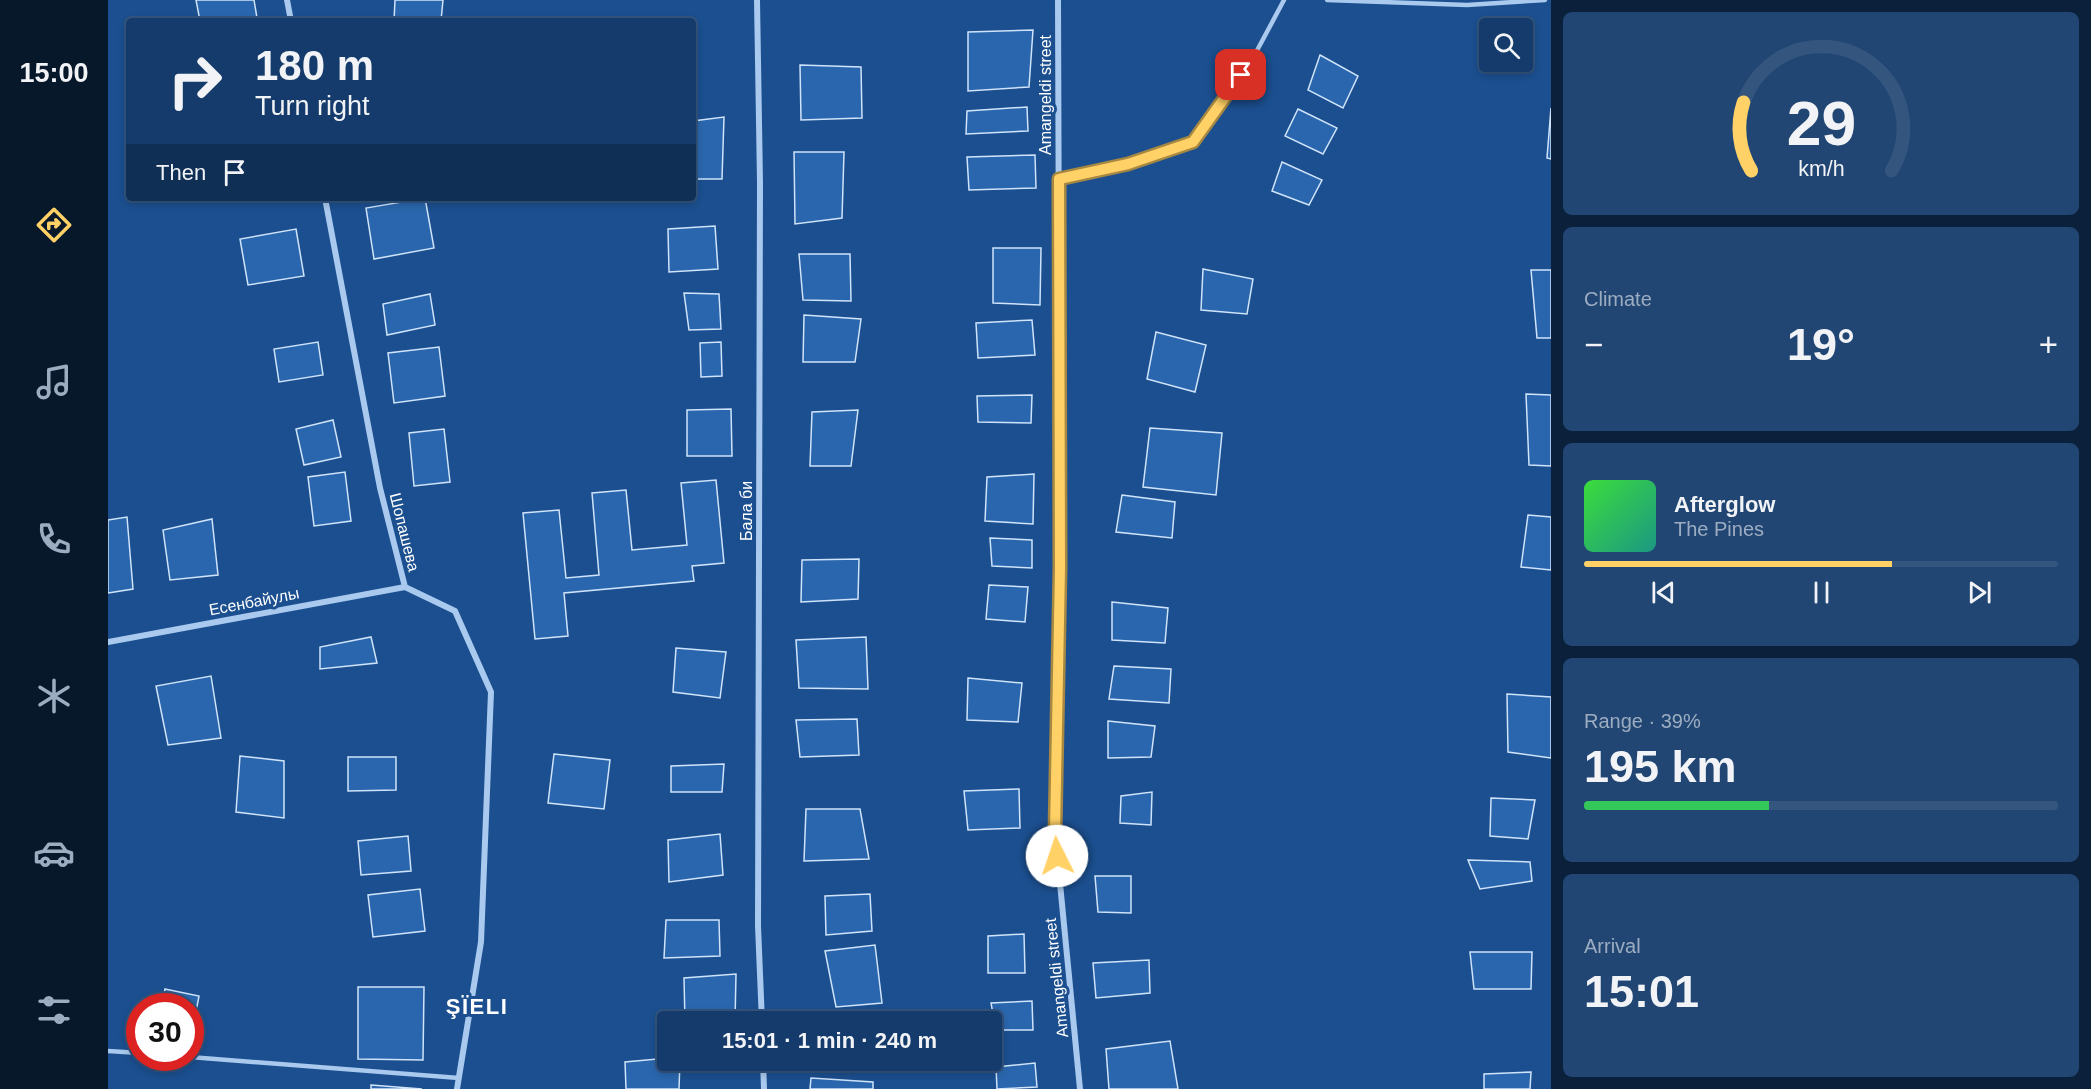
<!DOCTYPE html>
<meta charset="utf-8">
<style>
body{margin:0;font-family:Helvetica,sans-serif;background:#214673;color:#f1f3f6;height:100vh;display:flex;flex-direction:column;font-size:22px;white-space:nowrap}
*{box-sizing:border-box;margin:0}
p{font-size:20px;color:#9dadc1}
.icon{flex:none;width:33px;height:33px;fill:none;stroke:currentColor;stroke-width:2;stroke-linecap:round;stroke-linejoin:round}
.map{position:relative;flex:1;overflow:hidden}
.panel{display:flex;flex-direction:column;gap:12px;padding:12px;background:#0b203b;width:540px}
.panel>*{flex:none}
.top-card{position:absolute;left:18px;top:18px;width:570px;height:183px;border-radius:6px;box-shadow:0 3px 9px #0003,0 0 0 2px #33557e;background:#143b6b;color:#f1f3f6;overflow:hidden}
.controls{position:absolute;left:1371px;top:18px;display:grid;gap:12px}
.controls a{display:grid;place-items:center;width:54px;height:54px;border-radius:6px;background:#143b6b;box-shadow:0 3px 9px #0003,0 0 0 2px #33557e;font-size:30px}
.speed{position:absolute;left:18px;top:993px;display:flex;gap:12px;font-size:30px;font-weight:700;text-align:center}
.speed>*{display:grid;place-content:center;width:78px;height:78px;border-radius:50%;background:#143b6b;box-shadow:0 3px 9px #0003,0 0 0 2px #33557e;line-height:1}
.speed .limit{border:9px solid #d22;background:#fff;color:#111}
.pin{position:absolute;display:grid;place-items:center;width:51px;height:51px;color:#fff;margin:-26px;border-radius:12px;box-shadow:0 3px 9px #0006}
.me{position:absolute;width:66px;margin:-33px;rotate:356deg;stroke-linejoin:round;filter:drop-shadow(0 0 4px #0008)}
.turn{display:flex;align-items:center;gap:21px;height:126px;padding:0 30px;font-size:27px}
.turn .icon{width:78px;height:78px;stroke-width:2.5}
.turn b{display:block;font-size:42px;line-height:51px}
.then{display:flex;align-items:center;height:57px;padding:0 30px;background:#0003;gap:12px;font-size:22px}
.big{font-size:45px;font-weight:800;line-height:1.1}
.panel .widget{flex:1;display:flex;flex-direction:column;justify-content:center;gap:9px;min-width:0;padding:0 21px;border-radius:9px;background:#214673}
.panel .dial{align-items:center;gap:0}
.dial svg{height:156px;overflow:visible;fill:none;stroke:#33557e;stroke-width:7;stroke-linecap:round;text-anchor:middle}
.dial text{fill:#f1f3f6;stroke:none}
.song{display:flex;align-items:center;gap:18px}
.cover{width:72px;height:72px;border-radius:9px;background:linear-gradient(135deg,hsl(120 70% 55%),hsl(170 70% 35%))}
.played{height:6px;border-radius:3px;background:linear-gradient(90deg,#ffd166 65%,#33557e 65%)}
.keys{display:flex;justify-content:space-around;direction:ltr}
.heat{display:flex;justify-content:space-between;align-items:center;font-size:33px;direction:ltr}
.charge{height:9px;border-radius:4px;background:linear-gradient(90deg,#34c759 39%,#33557e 0)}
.trip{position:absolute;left:549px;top:1011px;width:345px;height:60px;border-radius:6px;background:#143b6b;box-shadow:0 3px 9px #0003,0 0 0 2px #33557e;font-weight:800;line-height:60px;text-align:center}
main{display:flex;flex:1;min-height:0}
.tab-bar{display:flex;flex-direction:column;width:108px;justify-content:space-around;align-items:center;background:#08182b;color:#9dadc1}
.tab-bar .icon{width:42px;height:42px}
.tab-bar .selected{color:#ffd166}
.tab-bar b{font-size:27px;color:#f1f3f6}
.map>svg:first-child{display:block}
</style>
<main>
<nav class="tab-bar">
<b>15:00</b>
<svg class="icon selected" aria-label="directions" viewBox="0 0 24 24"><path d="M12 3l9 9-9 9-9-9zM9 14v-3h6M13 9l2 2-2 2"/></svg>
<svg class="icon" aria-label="music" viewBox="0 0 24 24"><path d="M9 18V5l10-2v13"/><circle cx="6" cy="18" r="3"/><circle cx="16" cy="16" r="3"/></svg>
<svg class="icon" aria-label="phone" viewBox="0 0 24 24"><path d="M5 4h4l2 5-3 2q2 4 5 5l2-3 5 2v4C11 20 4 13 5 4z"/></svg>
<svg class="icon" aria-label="climate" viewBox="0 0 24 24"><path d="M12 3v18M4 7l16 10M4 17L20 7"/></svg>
<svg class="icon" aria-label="car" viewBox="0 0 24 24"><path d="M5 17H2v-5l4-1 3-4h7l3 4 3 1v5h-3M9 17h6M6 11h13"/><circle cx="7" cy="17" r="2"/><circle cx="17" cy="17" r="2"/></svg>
<svg class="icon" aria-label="filters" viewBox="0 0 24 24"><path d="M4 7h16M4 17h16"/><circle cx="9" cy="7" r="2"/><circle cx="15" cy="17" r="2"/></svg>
</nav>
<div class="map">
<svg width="1443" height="1089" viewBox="0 0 1443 1089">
<rect width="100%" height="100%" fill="#1b4f8f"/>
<g fill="#2a66ad" stroke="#cfe3fa" stroke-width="1.5">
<polygon points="88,0 146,0 149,18 132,21 92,21"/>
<polygon points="287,0 335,0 333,21 286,21"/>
<polygon points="925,30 921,87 860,91 860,32"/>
<polygon points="1212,55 1250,76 1235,108 1200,90"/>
<polygon points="692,65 753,67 754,118 693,120"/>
<polygon points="919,107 920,131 858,134 859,111"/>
<polygon points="1443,108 1443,159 1439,158"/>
<polygon points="1190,109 1229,128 1215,154 1177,136"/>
<polygon points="616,117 614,179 585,179 585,121"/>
<polygon points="686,152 736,152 734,218 687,224"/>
<polygon points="927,155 928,188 861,190 859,157"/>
<polygon points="1174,162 1214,180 1201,205 1164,191"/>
<polygon points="317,198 326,248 266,259 258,208"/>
<polygon points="607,226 610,269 561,272 560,229"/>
<polygon points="188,229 196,276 140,285 132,239"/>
<polygon points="885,248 933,248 932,305 885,303"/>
<polygon points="691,254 742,254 743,301 695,300"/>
<polygon points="1095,269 1145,279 1139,314 1093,310"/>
<polygon points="1423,270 1443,270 1443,338 1429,338"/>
<polygon points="576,293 611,294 613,329 581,330"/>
<polygon points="322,294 327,325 279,335 275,304"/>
<polygon points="696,315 753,319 747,362 695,362"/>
<polygon points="924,320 927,355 870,358 868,323"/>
<polygon points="1048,332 1098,345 1087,392 1039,379"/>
<polygon points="210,342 215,375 171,382 166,349"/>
<polygon points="613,342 614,376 593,377 592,343"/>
<polygon points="331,347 337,396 286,403 280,353"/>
<polygon points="1418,394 1443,395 1443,466 1421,465"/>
<polygon points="924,395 923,423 870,422 869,396"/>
<polygon points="623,409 624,456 579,456 579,410"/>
<polygon points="750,410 743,466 702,466 704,412"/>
<polygon points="225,420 233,457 196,465 188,429"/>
<polygon points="1042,428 1114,433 1108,495 1035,487"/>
<polygon points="336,429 342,482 306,486 301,433"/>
<polygon points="237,472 243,521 206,526 200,477"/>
<polygon points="926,474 925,524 877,521 879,477"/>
<polygon points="608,480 616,563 584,566 586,581 456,593 460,636 427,639 415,513 451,510 458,578 491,575 484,493 518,490 524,550 579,545 573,483"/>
<polygon points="1014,495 1067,502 1064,538 1008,532"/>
<polygon points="1420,515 1443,517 1443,570 1413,567"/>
<polygon points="19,517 25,589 0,593 0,520"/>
<polygon points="104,519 110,575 62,580 55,530"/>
<polygon points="882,538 924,540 924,568 884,566"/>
<polygon points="751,559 750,599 693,602 694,560"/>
<polygon points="881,585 920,587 917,622 878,619"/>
<polygon points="1004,602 1060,608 1057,643 1004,640"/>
<polygon points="263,637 269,663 212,669 212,647"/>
<polygon points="758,637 760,689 691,688 688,640"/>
<polygon points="568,648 618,652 612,698 565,692"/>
<polygon points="1006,666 1063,669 1061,703 1001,699"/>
<polygon points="103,676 113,738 60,745 48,686"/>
<polygon points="860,678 914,683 910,722 859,720"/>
<polygon points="1399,694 1443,697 1443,758 1400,752"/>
<polygon points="749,719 751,755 692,757 688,720"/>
<polygon points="1000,721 1047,726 1043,757 1000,758"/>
<polygon points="446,754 502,760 496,809 440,803"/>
<polygon points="132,756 176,761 176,818 128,812"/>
<polygon points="240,757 288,757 288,790 240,791"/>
<polygon points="616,764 614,792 563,792 563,766"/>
<polygon points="911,789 912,828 860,830 856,791"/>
<polygon points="1044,792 1043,825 1012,823 1013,796"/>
<polygon points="1383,798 1427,800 1420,839 1382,836"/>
<polygon points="698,809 752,809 761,859 696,861"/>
<polygon points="612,834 615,875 561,882 560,840"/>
<polygon points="300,836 303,871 253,875 250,841"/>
<polygon points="1360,860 1422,862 1424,881 1372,889"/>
<polygon points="987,876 1023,876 1023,913 990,912"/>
<polygon points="312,889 317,931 265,937 260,895"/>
<polygon points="762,894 764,931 718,935 717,896"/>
<polygon points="558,920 611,920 612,956 556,958"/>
<polygon points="916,934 917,973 880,973 880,936"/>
<polygon points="767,945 774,1003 728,1007 717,951"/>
<polygon points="1362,952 1424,952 1423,989 1366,989"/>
<polygon points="1041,960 1042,993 988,998 985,963"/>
<polygon points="628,974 627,1022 577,1022 576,978"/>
<polygon points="250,987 316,987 315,1060 250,1059"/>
<polygon points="57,989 91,996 85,1028 82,1006 54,1006"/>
<polygon points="924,1001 925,1030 888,1030 883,1003"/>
<polygon points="1062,1041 1070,1089 1001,1089 998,1049"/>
<polygon points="560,1058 560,1060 572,1060 571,1089 518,1089 517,1062"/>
<polygon points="927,1063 929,1087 889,1089 888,1067"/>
<polygon points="1423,1072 1422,1089 1376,1089 1376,1074"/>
<polygon points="703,1078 765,1082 765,1089 702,1089"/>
<polygon points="263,1085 314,1089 263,1089"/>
</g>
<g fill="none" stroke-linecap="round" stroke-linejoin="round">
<g stroke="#a9c9ee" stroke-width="4.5">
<polyline points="1219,0 1359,5 1437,0"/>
<polyline points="951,179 1020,164 1085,142 1145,58 1176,0"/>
<polyline points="0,1051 32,1053"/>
<polyline points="82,1057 351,1078"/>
</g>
<g stroke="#a9c9ee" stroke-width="6">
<polyline points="179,0 183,21"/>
<polyline points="649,0 652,183 650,926 654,1022"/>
<polyline points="950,0 952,568 947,832 972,1089"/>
<polyline points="217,198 272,488 297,587 347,611 383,692 373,942 349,1089"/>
<polyline points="0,642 297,587"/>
<polyline points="655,1060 656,1089"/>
</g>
</g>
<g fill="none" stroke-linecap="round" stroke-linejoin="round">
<defs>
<polyline id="route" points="949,856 947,832 952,568 951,179 1020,164 1085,142 1133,75"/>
</defs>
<use href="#route" stroke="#a68842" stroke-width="15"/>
<use href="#route" stroke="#ffd166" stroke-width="10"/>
</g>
<g text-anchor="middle" stroke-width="6" stroke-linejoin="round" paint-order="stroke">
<g font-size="16" fill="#fff" stroke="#1b4f8f">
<text transform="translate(937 95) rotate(-90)" y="6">Amangeldi street</text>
<text transform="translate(638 511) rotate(-90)" y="6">Бала би</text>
<text transform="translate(297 532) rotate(76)" y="6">Шопашева</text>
<text transform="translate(146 601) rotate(-11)" y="6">Есенбайулы</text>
<text transform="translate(948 978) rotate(-96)" y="6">Amangeldi street</text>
</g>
<g font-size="22" font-weight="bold" letter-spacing="1.5" fill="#fff" stroke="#1b4f8f">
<text x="369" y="1014">ŞÏELI</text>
</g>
</g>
</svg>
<div class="controls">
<a><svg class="icon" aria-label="search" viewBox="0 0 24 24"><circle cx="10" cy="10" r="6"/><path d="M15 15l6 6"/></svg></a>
</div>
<div class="speed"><div class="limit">30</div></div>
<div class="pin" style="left:1133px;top:75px;background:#d93025"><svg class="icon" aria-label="arrive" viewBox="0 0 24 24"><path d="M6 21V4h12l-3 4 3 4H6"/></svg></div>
<svg class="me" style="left:949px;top:856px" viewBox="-20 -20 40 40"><circle r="19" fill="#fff"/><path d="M0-13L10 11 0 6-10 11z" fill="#ffd166"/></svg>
<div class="trip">15:01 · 1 min · 240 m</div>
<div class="top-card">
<div class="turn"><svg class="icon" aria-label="right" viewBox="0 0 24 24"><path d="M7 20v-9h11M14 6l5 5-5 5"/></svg><div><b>180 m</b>Turn right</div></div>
<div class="then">Then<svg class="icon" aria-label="arrive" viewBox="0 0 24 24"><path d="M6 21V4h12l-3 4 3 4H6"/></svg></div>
</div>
</div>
<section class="panel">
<div class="widget dial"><svg viewBox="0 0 100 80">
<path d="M14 69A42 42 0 1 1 86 69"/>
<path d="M14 69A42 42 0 0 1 10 34" stroke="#ffd166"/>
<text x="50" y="56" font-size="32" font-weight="700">29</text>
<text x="50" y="72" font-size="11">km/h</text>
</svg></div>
<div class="widget"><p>Climate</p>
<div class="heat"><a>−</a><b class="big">19°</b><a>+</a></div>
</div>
<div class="widget">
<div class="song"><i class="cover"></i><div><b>Afterglow</b><p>The Pines</p></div></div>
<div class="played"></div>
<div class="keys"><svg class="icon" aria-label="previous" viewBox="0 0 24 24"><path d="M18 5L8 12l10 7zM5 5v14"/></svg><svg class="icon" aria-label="pause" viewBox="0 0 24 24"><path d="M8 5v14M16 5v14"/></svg><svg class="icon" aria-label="next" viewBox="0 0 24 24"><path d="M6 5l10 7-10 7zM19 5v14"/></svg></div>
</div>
<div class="widget"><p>Range · 39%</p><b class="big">195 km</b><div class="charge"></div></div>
<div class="widget"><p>Arrival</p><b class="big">15:01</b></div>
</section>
</main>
